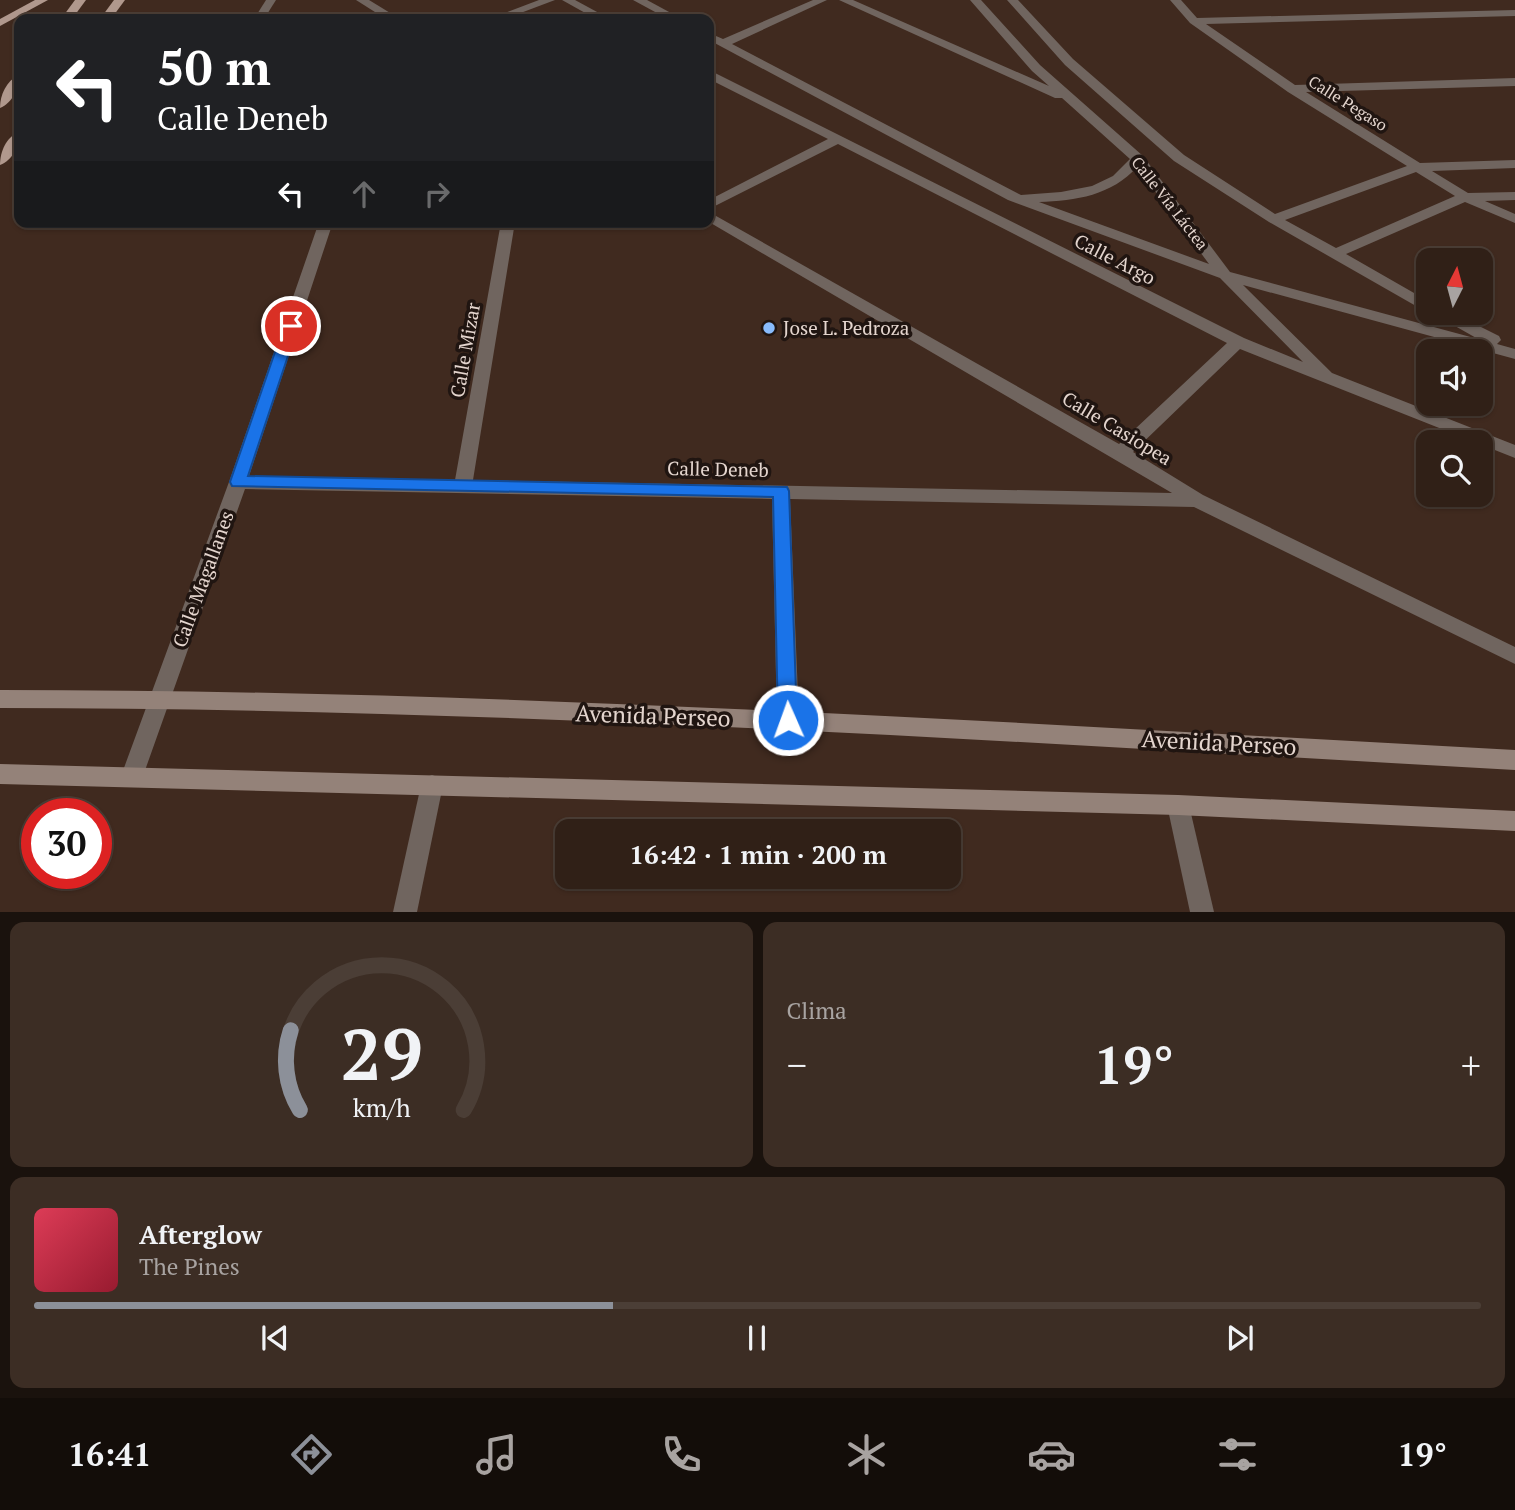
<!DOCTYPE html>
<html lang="es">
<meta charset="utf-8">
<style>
body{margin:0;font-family:"PT Serif",serif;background:#3c2d24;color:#f1f3f6;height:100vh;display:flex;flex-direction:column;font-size:26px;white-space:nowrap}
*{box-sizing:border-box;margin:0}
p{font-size:23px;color:#a8a3a1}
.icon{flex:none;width:38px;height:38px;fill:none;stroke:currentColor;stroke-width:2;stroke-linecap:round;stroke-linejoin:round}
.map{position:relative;height:912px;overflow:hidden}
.side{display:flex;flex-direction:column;gap:10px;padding:10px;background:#1a120d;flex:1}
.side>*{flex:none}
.banner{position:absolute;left:14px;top:14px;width:700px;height:214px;border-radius:14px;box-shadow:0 2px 5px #0004,0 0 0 2px #4b3e36;background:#202124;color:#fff;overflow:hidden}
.needle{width:46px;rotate:6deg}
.tools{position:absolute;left:1416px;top:248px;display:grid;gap:14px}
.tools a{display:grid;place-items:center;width:77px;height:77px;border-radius:14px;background:#302017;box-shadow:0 2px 5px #0004,0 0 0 2px #4b3e36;font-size:35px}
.speed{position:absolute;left:21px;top:798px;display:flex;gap:14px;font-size:35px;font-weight:700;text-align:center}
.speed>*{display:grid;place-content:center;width:91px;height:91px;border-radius:50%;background:#302017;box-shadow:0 2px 5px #0004,0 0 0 2px #4b3e36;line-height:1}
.speed .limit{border:10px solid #d22;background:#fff;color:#111}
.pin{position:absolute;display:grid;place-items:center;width:60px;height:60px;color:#fff;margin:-30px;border:4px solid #fff;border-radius:50%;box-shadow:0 2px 7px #0007}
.me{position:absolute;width:77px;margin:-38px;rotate:358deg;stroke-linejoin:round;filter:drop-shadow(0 0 5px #0008)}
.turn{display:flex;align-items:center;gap:24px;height:147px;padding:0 28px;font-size:32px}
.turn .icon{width:91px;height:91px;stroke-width:2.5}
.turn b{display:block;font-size:49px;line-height:60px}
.lanes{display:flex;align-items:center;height:66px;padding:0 28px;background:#0003;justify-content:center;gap:35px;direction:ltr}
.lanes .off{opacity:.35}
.big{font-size:52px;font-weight:600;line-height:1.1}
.side .widget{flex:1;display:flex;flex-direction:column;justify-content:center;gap:10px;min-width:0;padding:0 24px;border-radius:14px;background:#3c2d24}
.side .dial{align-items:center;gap:0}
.dial svg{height:182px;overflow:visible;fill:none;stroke:#4b3e36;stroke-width:7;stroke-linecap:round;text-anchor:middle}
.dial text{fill:#f1f3f6;stroke:none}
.song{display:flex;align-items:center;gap:21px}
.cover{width:84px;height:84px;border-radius:10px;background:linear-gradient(135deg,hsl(350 70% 55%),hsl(350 70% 35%))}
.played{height:7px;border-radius:4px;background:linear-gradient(90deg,#8c9099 40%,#4b3e36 40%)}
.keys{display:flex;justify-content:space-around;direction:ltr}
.heat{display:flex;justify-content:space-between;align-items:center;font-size:38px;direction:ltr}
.side .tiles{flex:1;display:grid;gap:10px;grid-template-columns:1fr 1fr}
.widget:last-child{grid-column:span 2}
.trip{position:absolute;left:555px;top:819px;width:406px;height:70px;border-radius:14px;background:#302017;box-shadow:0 2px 5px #0004,0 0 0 2px #4b3e36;font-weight:600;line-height:70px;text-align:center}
.menu{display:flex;height:112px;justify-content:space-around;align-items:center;background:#130d09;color:#a8a3a1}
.menu .icon{width:49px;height:49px}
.menu .selected{color:#8c9099}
.menu b{font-size:32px;color:#f1f3f6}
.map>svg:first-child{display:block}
</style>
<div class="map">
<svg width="1515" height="912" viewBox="0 0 1515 912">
<rect width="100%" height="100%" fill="#402a1f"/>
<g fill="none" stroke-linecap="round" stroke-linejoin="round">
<g fill="#70655f" fill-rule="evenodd">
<polygon points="266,0 276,0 264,19 254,19"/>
<polygon points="356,0 369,0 400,19 386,19"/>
<polygon points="539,0 555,0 505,19 489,19"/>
<polygon points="562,0 575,0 610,19 596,19"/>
<polygon points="633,0 647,0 682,19 668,19"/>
<path d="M813,0h14l-95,44 289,151 40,-3 31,-6 21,-10 17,-17 -68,-61h-7l-216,-98h14l196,86 -17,-15 -62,-71h11l59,65 103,91 87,116 248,67 -46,-26h21l46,23 2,4 -4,4 18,5v10l-272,-74 89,88 183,72v13l-275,-109 -107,103 70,43 312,152v17l-321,-157 -404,-8 9,221 -3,6 -8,3 -8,-3 -3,-6 -5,-221 -527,-10 -102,287 -3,7 -8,3 -8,-3 -3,-7 108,-294 90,-260h14l-84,254 206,4 46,-258h14l-42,258 699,13 -463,-271v-10l410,232 108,-101 -389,-199 -129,65v-9l119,-61 -119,-60v-9l535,268 59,24 -83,-84 -212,-78 -299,-160v-7l14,6zM1137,167l72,97 -170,-62c37,-1 73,-7 98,-35z"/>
<path d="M1007,0h11l55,59 111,96 91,59 132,-48 -119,-74 -98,-69 -20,-23h11l16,18 318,-8v6l-309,8 89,61 220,-7v8l-209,6 114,71 95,-3v8l-83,3 36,22 47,-1v8l-30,1 30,13v9l-50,-21 -119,52 82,47v11l-5,-2 -154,-88 -95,-61 -109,-96zM1416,172l39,24 -119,52 -51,-28z"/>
<polygon points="432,775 440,778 443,785 417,912 393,912 421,785 424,778"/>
<polygon points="1178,795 1186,798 1189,805 1214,912 1190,912 1167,805 1170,798"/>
</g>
<g fill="#948279" fill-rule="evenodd">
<path d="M0,690c505,0 1011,33 1515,60v20c-504,-28 -1010,-62 -1515,-62z"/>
<polygon points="0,764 1178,795 1515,811 1515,831 1178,815 0,784"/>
</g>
<g fill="#b0988d" fill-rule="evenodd">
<polygon points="35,0 48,0 0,26 0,19"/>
<polygon points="75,0 86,0 72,19 61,19"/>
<polygon points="114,0 125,0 111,19 100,19"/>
<path d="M19,75c1,13 -7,28 -19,33 0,-13 6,-27 19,-33z"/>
<path d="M19,132c1,13 -6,28 -19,33 0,-13 6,-28 19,-33z"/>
</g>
</g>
<polygon fill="#1a73e8" stroke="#114b97" stroke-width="2" points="291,322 298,326 248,476 787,487 789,491 797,720 794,726 788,728 781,726 778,720 773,497 232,486 230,482 284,326"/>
<circle fill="#88bbfc" stroke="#201511" stroke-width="2.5" cx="769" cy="328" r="7"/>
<g text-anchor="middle" stroke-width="7" stroke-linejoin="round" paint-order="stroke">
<g font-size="16" fill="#e4d5ce" stroke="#201511">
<text transform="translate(1348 103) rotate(32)" y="6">Calle Pegaso</text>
<text transform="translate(1170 203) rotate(52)" y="6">Calle Vía Láctea</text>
</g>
<g font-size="19" fill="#e4d5ce" stroke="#201511">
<text transform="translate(1115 259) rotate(27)" y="7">Calle Argo</text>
<text transform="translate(465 350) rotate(-80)" y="7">Calle Mizar</text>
<text transform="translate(1117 428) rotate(31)" y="7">Calle Casiopea</text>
<text transform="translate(718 469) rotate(1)" y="7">Calle Deneb</text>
<text transform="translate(203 579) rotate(-70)" y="7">Calle Magallanes</text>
</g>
<g font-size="19" fill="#e4d5ce" stroke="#201511" text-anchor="start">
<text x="783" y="335">Jose L. Pedroza</text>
</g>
<g font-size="23" fill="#e4d5ce" stroke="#201511">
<text transform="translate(653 716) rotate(2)" y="8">Avenida Perseo</text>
<text transform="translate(1219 743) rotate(3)" y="8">Avenida Perseo</text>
</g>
</g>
</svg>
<div class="tools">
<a><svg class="needle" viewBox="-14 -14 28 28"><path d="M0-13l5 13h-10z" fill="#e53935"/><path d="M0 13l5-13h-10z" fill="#a8a3a1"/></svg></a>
<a><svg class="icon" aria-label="sound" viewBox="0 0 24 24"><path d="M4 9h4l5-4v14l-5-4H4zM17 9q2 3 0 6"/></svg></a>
<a><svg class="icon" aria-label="search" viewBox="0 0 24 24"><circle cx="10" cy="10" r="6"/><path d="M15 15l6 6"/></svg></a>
</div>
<div class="speed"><div class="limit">30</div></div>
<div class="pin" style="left:291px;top:326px;background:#d93025"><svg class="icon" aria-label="arrive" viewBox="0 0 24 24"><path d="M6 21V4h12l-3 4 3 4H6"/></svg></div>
<svg class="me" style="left:788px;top:720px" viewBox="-20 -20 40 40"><circle r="17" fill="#1a73e8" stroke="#fff" stroke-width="3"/><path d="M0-11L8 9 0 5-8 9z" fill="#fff"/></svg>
<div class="trip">16:42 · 1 min · 200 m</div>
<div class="banner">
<div class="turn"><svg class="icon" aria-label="left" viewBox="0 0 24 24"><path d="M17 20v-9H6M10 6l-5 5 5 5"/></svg><div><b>50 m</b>Calle Deneb</div></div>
<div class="lanes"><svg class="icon" aria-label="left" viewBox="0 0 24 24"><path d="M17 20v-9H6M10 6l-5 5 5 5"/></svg><svg class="icon off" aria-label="ahead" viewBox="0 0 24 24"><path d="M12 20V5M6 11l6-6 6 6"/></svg><svg class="icon off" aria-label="right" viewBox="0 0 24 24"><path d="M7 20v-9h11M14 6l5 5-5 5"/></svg></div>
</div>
</div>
<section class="side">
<div class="tiles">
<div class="widget dial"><svg viewBox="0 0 100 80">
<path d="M14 69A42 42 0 1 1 86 69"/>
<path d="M14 69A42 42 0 0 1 10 34" stroke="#8c9099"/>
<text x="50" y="56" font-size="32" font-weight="700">29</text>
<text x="50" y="72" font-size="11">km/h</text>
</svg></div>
<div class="widget"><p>Clima</p>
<div class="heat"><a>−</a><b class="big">19°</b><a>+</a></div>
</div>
<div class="widget">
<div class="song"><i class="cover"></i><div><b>Afterglow</b><p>The Pines</p></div></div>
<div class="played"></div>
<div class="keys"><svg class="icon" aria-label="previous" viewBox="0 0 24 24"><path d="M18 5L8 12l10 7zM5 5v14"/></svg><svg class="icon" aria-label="pause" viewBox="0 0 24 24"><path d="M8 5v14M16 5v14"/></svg><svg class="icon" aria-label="next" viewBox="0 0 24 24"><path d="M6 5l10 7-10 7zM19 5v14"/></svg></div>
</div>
</div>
</section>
<nav class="menu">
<b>16:41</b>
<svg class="icon selected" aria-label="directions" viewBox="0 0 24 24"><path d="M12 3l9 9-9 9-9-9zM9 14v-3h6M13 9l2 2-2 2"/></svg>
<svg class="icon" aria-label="music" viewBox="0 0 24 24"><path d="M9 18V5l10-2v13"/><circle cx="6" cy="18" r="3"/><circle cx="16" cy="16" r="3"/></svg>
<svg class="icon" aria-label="phone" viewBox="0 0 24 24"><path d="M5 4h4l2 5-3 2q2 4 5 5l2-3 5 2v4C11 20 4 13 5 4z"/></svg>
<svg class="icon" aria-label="climate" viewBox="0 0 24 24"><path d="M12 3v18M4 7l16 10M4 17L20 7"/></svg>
<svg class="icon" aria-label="car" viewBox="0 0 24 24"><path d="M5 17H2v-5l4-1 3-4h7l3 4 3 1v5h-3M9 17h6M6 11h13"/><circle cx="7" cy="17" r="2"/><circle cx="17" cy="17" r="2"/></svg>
<svg class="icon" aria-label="filters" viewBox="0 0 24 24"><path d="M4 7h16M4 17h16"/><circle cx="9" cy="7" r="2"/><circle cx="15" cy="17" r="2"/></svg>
<b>19°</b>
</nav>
